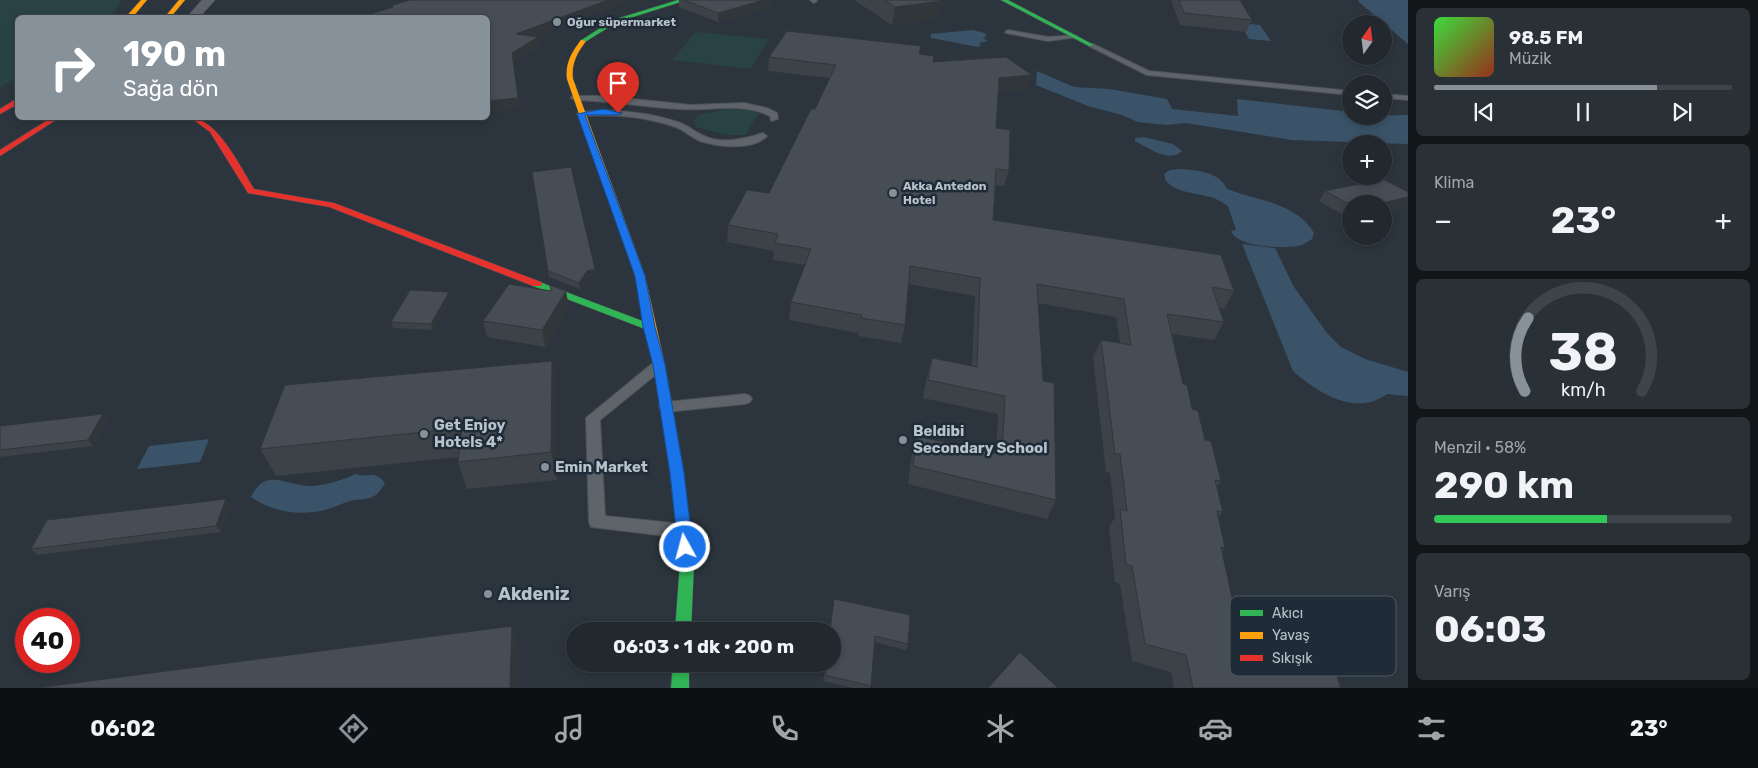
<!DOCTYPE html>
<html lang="tr">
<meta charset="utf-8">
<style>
body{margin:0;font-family:Rubik,sans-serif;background:#293036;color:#f1f3f6;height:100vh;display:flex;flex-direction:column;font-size:19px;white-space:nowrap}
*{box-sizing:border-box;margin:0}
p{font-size:16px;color:#a2a6aa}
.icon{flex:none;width:28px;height:28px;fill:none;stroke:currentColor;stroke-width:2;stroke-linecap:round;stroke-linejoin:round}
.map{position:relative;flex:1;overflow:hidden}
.sheet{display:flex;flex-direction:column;gap:8px;padding:8px;background:#121619;width:350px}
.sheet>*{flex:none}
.top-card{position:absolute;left:15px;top:15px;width:475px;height:105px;border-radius:8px;box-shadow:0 2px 8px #0003,0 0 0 1px #3e444a;background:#87919a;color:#fff;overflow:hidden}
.needle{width:32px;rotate:14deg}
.fabs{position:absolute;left:1342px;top:15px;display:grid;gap:10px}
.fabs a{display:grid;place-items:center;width:50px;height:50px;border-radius:50%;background:#21282e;box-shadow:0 2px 8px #0003,0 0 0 1px #3e444a;font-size:25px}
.speed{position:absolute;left:15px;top:608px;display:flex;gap:10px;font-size:25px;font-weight:700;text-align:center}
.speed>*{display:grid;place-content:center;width:65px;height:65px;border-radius:50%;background:#21282e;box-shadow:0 2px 8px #0003,0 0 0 1px #3e444a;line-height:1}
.speed .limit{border:8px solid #d22;background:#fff;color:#111}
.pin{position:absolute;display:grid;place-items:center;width:42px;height:42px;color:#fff;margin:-51px -21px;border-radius:50% 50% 50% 0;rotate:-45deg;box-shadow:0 0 5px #0007}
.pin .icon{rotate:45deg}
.me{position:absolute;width:55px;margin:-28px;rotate:353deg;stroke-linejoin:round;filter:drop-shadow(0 0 4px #0008)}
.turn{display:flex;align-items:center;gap:18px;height:105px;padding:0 25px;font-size:22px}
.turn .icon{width:65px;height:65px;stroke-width:2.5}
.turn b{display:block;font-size:35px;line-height:42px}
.big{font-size:38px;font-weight:700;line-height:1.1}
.sheet .widget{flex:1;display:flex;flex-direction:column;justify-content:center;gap:8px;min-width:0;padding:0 18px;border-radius:8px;background:#293036}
.sheet .dial{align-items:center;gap:0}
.dial svg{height:130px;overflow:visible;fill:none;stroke:#3e444a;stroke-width:7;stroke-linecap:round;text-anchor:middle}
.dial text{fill:#f1f3f6;stroke:none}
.song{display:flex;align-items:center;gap:15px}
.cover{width:60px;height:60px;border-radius:8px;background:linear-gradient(135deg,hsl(120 70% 55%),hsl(10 70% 35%))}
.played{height:5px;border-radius:2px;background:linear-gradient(90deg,#87919a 75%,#3e444a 75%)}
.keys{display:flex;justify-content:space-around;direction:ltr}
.heat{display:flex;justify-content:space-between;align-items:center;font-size:28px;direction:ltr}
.charge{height:8px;border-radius:4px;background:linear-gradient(90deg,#34c759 58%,#3e444a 0)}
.trip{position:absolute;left:566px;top:622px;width:275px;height:50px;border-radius:25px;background:#21282e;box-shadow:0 2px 8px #0003,0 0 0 1px #3e444a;font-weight:700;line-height:50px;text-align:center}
.dock{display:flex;height:80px;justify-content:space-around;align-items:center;background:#0d1012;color:#a2a6aa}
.dock .icon{width:35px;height:35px}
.dock .on{color:#87919a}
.dock b{font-size:22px;color:#f1f3f6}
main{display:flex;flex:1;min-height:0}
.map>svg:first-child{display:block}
</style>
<main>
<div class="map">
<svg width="1408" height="688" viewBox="0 0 1408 688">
<rect width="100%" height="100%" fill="#2c353d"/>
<g fill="#294243">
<polygon points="0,0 122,0 114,13 107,17 18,18 17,77 0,88"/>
<polygon points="696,32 769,39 750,69 672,60"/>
<polygon points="728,109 754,110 758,114 745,135 728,135 696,127 694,121 698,115"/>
</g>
<g fill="#3a5368">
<polygon points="1358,0 1408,0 1408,44 1359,2"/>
<polygon points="1240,23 1260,25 1271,41 1249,39"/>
<polygon points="972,30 985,33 986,36 983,38 988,41 979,43 981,45 978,47 931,38 931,34"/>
<polygon points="1037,71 1074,87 1109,89 1167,99 1172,109 1238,116 1237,99 1351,112 1351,116 1408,115 1408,144 1292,140 1186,123 1166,125 1138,122 1122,115 1088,106 1036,85"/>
<path d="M1143,137l30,7 9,7c-13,13 -35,-4 -47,-10v-3z"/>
<path d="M1181,169c15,1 39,3 46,20 30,12 69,13 87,44l-2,6c-5,3 -9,6 -14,7 -16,3 -61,1 -67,-15l5,-1 -8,-24c-5,-3 -12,-8 -18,-9 -16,-5 -31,-3 -44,-16l-2,-7 6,-4z"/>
<path d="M1242,244l33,4 19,39 33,46 14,14 24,12 43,13v24l-21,-2c-31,23 -69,-1 -94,-23z"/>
<polygon points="209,439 200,462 137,469 149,446"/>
<path d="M356,474c14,5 17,-5 29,9 -10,19 -17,14 -35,18 -8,2 -16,7 -25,9 -26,6 -53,2 -74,-13 16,-32 36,-9 63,-11 15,-2 28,-6 42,-12z"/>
</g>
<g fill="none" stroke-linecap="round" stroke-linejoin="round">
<defs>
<g id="lane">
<polygon points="810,0 816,0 817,1 814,3"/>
<polygon points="1008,30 1048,37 1075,35 1078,37 1048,41 1006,33 1005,32"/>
<polygon points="1089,44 1093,44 1149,71 1351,91 1351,95 1147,75 1089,46"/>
<polygon points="1384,94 1408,96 1408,100 1384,98"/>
<path d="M572,96h32l87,9 53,-2 23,5 10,5 1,6 -7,2 -1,-5c-29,-14 -60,-5 -91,-7 -35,-2 -69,-8 -104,-9l-4,-2z"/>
<path d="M605,110c25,1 49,4 73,12 9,3 16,9 24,13 19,10 42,4 61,-2l4,3c-14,15 -49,11 -67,5 -7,-3 -13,-8 -20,-12 -8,-4 -17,-6 -26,-8 -24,-6 -48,-6 -73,-5l-4,-2 4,-2z"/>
<polygon points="659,361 665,365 664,368 600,420 605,516 683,524 689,526 691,531 689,536 683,538 591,527 589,522 586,418 654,362"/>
<polygon points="745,394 750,396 752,399 750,402 745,404 666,412 661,410 659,407 661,404 666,402"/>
</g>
<polygon id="street" points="202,0 215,0 199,18 186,18"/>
<g id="fast">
<polygon points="678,0 687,0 617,22 585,42 580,41 613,20"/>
<polygon points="1001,0 1008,0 1094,45 1089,46"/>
<polygon points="537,281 653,325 654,327 649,331 645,329 533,286 532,284"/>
<polygon points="660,366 666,370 684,473 694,563 691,631 675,631 680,563 670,473 654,370"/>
<polygon points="673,664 689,664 689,688 671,688"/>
</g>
<g id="slow">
<polygon points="141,0 147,0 132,18 125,18"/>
<polygon points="179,0 185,0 170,18 164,18"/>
<path d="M581,40l5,1c-9,12 -15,23 -13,38l72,197 21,94 -6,4 -6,-4 -19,-94 -68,-197c-2,-16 5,-27 14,-39z"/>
</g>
<g id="jam">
<polygon points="18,98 18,104 0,114 0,109"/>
<polygon points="51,118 59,118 0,156 0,150"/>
<path d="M191,118c26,0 50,50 63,71l80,14 207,79 1,2 -1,2h-8l-204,-79 -81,-14 -38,-61z"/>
</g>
</defs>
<use href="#lane" stroke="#4b5157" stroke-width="2"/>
<use href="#street" stroke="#4b5157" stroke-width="1"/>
<use href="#fast" stroke="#4b5157" stroke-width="1"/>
<use href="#slow" stroke="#4b5157" stroke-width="1"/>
<use href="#jam" stroke="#4b5157" stroke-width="1"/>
<use href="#lane" fill="#5e646a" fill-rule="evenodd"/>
<use href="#street" fill="#5e646a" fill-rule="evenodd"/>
<use href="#fast" fill="#30b455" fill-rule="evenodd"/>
<use href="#slow" fill="#ff9f0a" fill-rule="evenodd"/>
<use href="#jam" fill="#e5322d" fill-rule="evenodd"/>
</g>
<g fill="#3c4248">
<polygon points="679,0 772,0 772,7 718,22 679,7"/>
<polygon points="854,0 939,0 938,19 892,25"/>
<polygon points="1171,0 1240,0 1252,20 1246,32 1180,25"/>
<polygon points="919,54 933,62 1028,89 998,92 996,128 1009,170 1004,186 996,185 993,220 1234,291 1224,309 1219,308 1224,322 1214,340 1172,334 1183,384 1221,481 1217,487 1223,512 1218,518 1225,548 1222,552 1239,630 1341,688 1174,688 1171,672 1132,661 1120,584 1115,582 1109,528 1115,517 1110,473 1106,472 1093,358 1101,340 1120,343 1116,317 1038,303 1043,381 1056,500 1047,519 908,484 912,454 917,436 996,454 998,414 923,398 927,376 932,358 972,366 975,296 909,284 905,325 901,343 858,336 858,333 789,320 791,302 805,265 773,260 774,251 727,242 728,225 769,193 815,109 830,78 768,71 769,57"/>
<polygon points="532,172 595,269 596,275 588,276 580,289 549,277"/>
<polygon points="1325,191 1408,192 1408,207 1384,212 1384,204 1351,204 1351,219 1350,219 1319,201"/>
<polygon points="450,298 433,330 393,328 391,322"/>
<polygon points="569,308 545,347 487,337 483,321"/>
<polygon points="552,361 557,388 557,480 467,489 458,462 459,457 276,476 260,449"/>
<polygon points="107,420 93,446 0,457 0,426"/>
<polygon points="231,505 221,532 37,555 31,549"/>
<polygon points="834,599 908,644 906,650 874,642 870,688 853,688 823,681 826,664 832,664 832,631 830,631"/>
</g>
<g fill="#31363b">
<polygon points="608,0 632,0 518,44 516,34"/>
<polygon points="764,0 772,0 772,7 718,22 718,13"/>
<polygon points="941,1 938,19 892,25 895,7"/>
<polygon points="538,37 539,47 514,63 520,109 488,112 488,101 512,53"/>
<polygon points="1032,75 1028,89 995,92 999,78"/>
<polygon points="1408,197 1408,207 1384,212 1384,204 1378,204"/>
<polygon points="595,269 596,275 588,276 580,289 579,283 587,271"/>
<polygon points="566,291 569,308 545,347 542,330"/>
<polygon points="449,292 450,298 433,330 431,324"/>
<polygon points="552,361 557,388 557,480 551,452"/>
<polygon points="103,414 107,420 93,446 88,440"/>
<polygon points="226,499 231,505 221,532 216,526"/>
<polygon points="512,626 521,652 519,688 510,688"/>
</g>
<g fill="#464d54" stroke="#31363b">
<polygon points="410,0 608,0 516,34 538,37 512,53 518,98 488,101 488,18 358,18 393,7 390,6"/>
<polygon points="684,0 764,0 718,13"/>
<polygon points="884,0 939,0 941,1 895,7"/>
<polygon points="1179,0 1240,0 1252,20 1184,13"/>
<polygon points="787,31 921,46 919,54 934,56 933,62 1006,57 1032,75 999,78 996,128 1010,130 1009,170 996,169 993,220 1221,255 1234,291 1212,287 1224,322 1167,314 1183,384 1187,385 1192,409 1198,411 1205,440 1211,441 1221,481 1215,480 1223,512 1217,511 1225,548 1221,547 1239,630 1329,655 1341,688 1193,688 1186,655 1145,644 1132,566 1126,564 1120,509 1127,511 1120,454 1115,454 1101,340 1131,345 1124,299 1037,284 1043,381 1054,383 1056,500 913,466 917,436 1002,455 1005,396 928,380 932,358 977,367 980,278 910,266 905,325 861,318 862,315 791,302 811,249 775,243 778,234 728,225 747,190 769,193 811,109 815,109 836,65 769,57"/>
<polygon points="571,167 595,269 587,271 579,283 548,271 532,172"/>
<polygon points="1383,179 1408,192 1408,197 1378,204 1351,204 1351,205 1325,191"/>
<polygon points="509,284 551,291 550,285 566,291 542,330 483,321"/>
<polygon points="410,290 449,292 431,324 391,322"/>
<polygon points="552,361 551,452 458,462 462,428 260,449 285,385"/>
<polygon points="103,414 88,440 0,450 0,426"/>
<polygon points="226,499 216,526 31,549 47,520"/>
<polygon points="834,599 910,615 908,644 875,636 871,686 825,675 826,664 832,664 832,631 830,631"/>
<polygon points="512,626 510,688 36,688"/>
<polygon points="1020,652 1058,688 988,688"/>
</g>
<polygon fill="#1a73e8" stroke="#114b97" points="603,109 622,113 618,115 585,115 645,276 655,327 665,365 684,473 693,547 691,551 685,553 680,551 678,547 670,473 653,365 643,327 635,276 577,114"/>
<g fill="#87919a" stroke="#1f2c38" stroke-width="2">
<circle cx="557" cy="22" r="5"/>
<circle cx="893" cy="193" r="5"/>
<circle cx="424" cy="434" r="5"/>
<circle cx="903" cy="440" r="5"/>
<circle cx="545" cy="467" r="5"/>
<circle cx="488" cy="594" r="5"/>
</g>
<g text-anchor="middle" stroke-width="5" stroke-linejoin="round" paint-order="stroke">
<g font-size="12" font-weight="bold" fill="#b8c2cc" stroke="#1f2c38" text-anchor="start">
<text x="567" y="26">Oğur süpermarket</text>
<text x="903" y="190">Akka Antedon<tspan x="903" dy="14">Hotel</tspan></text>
</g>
<g font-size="15" font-weight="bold" fill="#b8c2cc" stroke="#1f2c38" text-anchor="start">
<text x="434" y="430">Get Enjoy<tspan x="434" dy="17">Hotels 4*</tspan></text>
<text x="913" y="436">Beldibi<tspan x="913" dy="17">Secondary School</tspan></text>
<text x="555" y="472">Emin Market</text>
</g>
<g font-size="18" font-weight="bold" fill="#b8c2cc" stroke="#1f2c38" text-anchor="start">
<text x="498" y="600">Akdeniz</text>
</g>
</g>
<rect x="1230" y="596" width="166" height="80" rx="8" fill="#1f2c38" stroke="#4d5964" stroke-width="1"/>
<rect x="1240" y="610" width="23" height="6" fill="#30b455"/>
<rect x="1240" y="632" width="23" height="7" fill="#ff9f0a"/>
<rect x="1240" y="655" width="23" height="6" fill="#e5322d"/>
<g font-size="14" fill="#b8c2cc">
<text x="1272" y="618">Akıcı</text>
<text x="1272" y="640">Yavaş</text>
<text x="1272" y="663">Sıkışık</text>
</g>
</svg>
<div class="fabs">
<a><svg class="needle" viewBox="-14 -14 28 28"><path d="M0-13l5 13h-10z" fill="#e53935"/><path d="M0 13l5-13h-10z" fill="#a2a6aa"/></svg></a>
<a><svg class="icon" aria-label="layers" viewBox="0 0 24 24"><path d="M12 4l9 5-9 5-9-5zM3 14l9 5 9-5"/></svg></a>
<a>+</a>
<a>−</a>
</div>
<div class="speed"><div class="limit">40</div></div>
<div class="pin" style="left:618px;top:113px;background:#d93025"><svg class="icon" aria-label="arrive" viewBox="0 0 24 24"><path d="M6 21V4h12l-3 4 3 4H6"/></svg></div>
<svg class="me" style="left:685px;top:547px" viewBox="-20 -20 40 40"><circle r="17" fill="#1a73e8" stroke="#fff" stroke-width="3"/><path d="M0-11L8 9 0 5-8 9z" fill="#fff"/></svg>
<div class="trip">06:03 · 1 dk · 200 m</div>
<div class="top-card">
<div class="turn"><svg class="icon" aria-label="right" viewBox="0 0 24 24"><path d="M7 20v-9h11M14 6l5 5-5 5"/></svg><div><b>190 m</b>Sağa dön</div></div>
</div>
</div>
<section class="sheet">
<div class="widget">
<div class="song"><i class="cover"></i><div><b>98.5 FM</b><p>Müzik</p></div></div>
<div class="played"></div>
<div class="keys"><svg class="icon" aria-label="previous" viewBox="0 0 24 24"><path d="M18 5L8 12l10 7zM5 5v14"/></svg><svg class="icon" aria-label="pause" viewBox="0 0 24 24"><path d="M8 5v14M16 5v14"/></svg><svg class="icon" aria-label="next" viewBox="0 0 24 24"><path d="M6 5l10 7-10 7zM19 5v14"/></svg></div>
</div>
<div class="widget"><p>Klima</p>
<div class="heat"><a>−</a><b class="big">23°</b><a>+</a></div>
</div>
<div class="widget dial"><svg viewBox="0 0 100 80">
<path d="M14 69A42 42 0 1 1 86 69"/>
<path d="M14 69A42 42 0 0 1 16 24" stroke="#87919a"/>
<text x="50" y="56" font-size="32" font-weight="700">38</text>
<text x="50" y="72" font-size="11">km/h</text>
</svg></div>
<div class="widget"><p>Menzil · 58%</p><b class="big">290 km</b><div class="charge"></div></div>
<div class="widget"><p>Varış</p><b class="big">06:03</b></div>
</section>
</main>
<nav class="dock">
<b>06:02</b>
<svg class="icon on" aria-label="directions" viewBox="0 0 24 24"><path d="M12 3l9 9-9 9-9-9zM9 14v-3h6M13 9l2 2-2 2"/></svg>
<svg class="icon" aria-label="music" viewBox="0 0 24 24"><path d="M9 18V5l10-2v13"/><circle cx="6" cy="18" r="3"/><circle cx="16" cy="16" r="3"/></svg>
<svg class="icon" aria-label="phone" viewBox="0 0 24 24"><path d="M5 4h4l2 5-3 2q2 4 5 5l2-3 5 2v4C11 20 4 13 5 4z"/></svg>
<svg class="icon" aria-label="climate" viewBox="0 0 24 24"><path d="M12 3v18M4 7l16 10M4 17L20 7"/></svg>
<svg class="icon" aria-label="car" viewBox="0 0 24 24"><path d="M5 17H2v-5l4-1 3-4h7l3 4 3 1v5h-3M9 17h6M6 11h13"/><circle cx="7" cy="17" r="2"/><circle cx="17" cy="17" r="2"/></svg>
<svg class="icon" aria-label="filters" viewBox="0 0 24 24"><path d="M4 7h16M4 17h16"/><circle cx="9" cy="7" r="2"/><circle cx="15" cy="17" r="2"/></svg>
<b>23°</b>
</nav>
